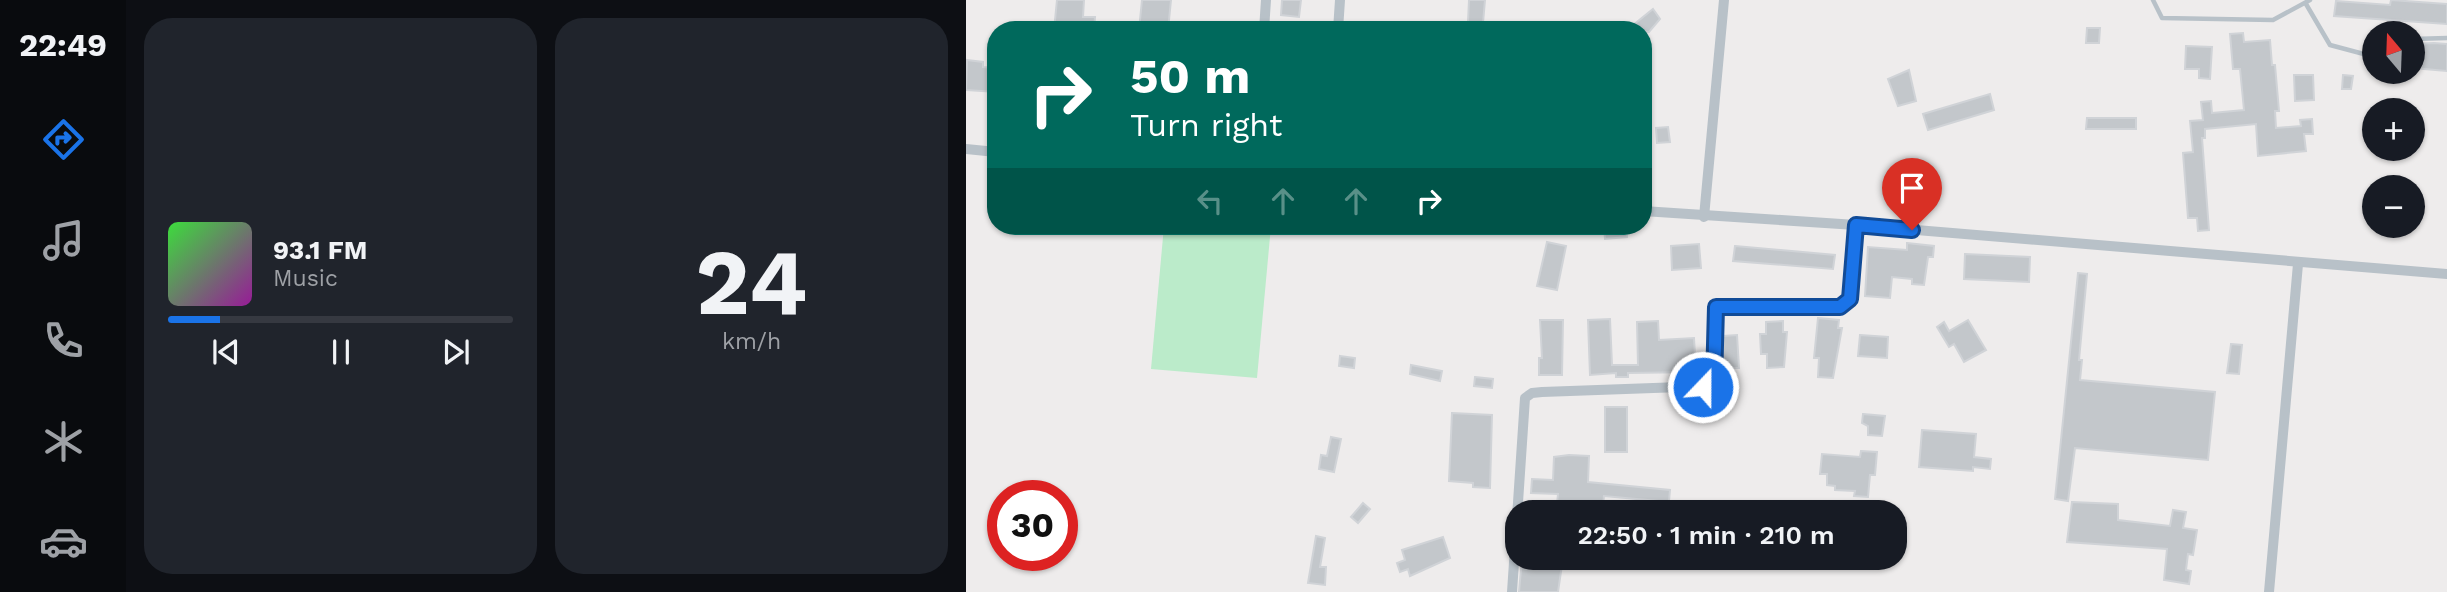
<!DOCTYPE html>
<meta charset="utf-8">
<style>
body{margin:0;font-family:"Work Sans",sans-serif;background:#20242c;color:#f1f3f6;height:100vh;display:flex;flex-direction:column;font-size:26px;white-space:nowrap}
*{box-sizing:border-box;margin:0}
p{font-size:23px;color:#9ea1a6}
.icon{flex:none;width:38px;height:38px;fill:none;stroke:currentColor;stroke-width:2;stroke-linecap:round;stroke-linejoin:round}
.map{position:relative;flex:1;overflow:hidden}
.drawer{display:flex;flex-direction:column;gap:18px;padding:18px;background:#0d0f14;width:840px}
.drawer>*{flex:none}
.top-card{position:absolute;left:21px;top:21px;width:665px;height:214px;border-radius:28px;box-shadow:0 2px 5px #0004;background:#00695c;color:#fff;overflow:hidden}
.needle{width:46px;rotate:341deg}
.fabs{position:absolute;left:1396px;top:21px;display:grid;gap:14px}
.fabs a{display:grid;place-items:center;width:63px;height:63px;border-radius:50%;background:#171b24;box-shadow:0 2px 5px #0004;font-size:35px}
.speed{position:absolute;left:21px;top:480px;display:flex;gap:14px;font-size:35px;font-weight:700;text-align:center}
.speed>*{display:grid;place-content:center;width:91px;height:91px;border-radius:50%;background:#171b24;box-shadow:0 2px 5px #0004;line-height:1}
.speed .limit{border:10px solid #d22;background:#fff;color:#111}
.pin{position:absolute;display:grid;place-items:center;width:60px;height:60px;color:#fff;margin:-72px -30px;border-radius:50% 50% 50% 0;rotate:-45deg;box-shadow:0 0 7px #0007}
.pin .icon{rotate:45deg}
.me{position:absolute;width:77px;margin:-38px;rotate:22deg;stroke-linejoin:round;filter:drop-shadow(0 0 5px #0008)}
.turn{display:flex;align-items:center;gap:24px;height:147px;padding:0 28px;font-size:32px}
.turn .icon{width:91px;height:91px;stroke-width:2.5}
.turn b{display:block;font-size:49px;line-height:60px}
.lanes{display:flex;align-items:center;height:66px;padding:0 28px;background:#0003;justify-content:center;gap:35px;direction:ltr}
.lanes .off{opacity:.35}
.drawer .widget{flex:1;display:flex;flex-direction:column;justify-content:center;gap:10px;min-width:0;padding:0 24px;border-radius:28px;background:#20242c}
.drawer .dial{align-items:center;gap:0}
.dial b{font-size:91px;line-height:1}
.song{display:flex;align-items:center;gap:21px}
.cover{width:84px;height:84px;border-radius:10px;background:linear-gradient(135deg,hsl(120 70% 55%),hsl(300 70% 35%))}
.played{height:7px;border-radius:4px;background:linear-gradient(90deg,#1a73e8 15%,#363941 15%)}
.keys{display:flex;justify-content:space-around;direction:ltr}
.drawer .tiles{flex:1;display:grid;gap:18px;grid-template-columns:repeat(2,1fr)}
.trip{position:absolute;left:539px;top:500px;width:402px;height:70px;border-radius:28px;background:#171b24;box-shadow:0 2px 5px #0004;font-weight:600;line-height:70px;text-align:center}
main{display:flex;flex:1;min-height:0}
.tab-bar{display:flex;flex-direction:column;width:126px;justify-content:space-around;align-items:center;background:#090b0e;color:#9ea1a6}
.tab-bar .icon{width:49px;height:49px}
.tab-bar .selected{color:#1a73e8}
.tab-bar b{font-size:32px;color:#f1f3f6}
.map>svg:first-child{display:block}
</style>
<main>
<nav class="tab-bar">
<b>22:49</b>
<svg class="icon selected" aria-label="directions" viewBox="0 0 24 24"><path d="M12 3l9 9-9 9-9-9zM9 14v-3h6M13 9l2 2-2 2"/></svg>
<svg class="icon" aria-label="music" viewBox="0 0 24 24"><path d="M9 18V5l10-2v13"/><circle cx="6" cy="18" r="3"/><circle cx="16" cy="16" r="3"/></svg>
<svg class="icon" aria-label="phone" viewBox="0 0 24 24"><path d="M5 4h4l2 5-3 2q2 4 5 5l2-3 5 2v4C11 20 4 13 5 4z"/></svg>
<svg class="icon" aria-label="climate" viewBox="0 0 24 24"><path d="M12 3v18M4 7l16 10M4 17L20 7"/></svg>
<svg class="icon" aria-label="car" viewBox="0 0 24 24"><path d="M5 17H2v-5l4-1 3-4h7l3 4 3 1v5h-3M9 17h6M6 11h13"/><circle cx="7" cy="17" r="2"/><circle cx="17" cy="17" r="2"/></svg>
</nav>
<section class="drawer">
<div class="tiles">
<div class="widget">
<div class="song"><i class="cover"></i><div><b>93.1 FM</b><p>Music</p></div></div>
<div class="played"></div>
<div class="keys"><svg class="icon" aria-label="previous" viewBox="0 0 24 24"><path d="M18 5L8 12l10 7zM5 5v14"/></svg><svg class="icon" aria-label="pause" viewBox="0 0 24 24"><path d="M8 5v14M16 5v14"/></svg><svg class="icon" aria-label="next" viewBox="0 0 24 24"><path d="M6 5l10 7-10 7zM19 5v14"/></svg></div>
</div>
<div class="widget dial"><b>24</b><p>km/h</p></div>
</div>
</section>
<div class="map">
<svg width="1481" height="592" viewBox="0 0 1481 592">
<rect width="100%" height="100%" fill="#eeecec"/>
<polygon fill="#bbebca" points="198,226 305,226 291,378 185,369"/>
<g fill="#c3c7cb" stroke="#d0d3d7" stroke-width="2">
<polygon points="91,0 118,0 117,17 129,17 128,30 88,30"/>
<polygon points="176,0 205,0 202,30 173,30"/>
<polygon points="316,0 335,0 333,17 315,15"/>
<polygon points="503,0 519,0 517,23 502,22"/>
<polygon points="1425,0 1481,4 1481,24 1368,16 1370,1 1424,5"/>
<polygon points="687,9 694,19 683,32 661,30"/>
<polygon points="1121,28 1134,28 1133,43 1120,43"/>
<polygon points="1277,33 1278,42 1304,40 1306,65 1309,65 1313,111 1309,111 1310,128 1335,126 1334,120 1346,119 1347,134 1338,134 1340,151 1292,156 1290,124 1239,129 1239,138 1236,138 1243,230 1232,231 1231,218 1222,218 1217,153 1227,152 1224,121 1237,120 1235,102 1245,101 1246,113 1278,110 1274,69 1267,69 1264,34"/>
<polygon points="1468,43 1481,44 1481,71 1447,68 1447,44"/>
<polygon points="1220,46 1246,47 1244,79 1233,78 1233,69 1219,69"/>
<polygon points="1,60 17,62 17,67 30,68 30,92 0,90"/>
<polygon points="943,70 950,101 932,106 922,79"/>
<polygon points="1328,75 1347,75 1348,100 1329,101"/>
<polygon points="1377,75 1387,76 1385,89 1376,89"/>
<polygon points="1024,94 1028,110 962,130 957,114"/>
<polygon points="1121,118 1170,118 1170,129 1120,129"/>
<polygon points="702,127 704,142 691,143 690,128"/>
<polygon points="638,226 660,226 661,237 639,239"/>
<polygon points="581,242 600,246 591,290 571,286"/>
<polygon points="941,243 968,246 967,257 962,257 958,285 946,284 946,279 926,277 924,298 899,296 902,247 941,250"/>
<polygon points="733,244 735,268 706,270 705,246"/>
<polygon points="769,246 869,255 867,269 767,261"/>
<polygon points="999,254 1064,257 1063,282 998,279"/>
<polygon points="1112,273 1121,274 1113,360 1116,360 1114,380 1249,392 1242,460 1109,448 1102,501 1089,499"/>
<polygon points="852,318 873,320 872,328 876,328 867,378 852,377 853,358 848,358"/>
<polygon points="644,319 646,365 672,365 671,322 692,321 693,340 728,338 730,372 662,373 662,377 650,377 650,373 624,375 622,320"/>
<polygon points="574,320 597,320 596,375 573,375 573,358 576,358"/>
<polygon points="1002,320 1020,350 998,362 988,344 983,347 971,327 978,322 983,331"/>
<polygon points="817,321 817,332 821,332 818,367 801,368 801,354 795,354 794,334 800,334 800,322"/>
<polygon points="771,335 773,368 756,368 757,336"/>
<polygon points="894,335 922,337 921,358 892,356"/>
<polygon points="1265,344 1276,345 1273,374 1261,373"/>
<polygon points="374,356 389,358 388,368 373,366"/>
<polygon points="445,365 476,371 474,381 444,374"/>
<polygon points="509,377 527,379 526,388 508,386"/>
<rect x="639" y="407" width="22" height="45"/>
<polygon points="486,413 526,415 524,488 507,487 507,483 483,481"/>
<polygon points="897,414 919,416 916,436 902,435 902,426 896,423"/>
<polygon points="956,430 1010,434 1008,457 1025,459 1024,469 1007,467 1007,471 953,467"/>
<polygon points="365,437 375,439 368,472 353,469 355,455 361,456"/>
<polygon points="895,451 911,452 909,475 904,475 902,497 888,496 889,491 869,490 869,486 861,485 861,474 854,474 856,454 894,457"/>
<polygon points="603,455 623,456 622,482 704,490 702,513 691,513 692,501 638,496 636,513 590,513 592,494 565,493 566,479 587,480 588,457"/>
<polygon points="1106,502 1152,504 1152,520 1204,526 1207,510 1220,512 1217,528 1231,530 1227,555 1222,554 1220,570 1225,571 1223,584 1198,580 1201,549 1101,542"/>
<polygon points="397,503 404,509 392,523 385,517"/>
<polygon points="350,536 359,538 354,567 360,567 359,585 342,583"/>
<polygon points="477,537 484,558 444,576 442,569 434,572 431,563 439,560 436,550"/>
<polygon points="556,558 597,558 592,592 553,592"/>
</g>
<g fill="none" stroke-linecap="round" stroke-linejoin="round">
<g stroke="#b8c1c8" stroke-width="4.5">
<polyline points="1187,0 1196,18 1307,20 1344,0"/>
<polyline points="1340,4 1364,45 1409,57"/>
<polyline points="1447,39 1481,38"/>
</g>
<g stroke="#b8c1c8" stroke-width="10">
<polyline points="298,30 300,0"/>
<polyline points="372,30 374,0"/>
<polyline points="0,149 30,152"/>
<polyline points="677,211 890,225 1481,274"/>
<polyline points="738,217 758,0"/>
<polyline points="546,592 559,398 566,393 576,392 743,386 748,383 750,307 874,307 884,299 890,225"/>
<polyline points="1303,592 1332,264"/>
</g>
</g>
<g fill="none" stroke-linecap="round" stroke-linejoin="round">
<defs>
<polyline id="route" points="737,387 748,383 750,307 874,307 884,299 890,225 946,230"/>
</defs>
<use href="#route" stroke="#114b97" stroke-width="18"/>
<use href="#route" stroke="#1a73e8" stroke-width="12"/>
</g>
</svg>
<div class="fabs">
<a><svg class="needle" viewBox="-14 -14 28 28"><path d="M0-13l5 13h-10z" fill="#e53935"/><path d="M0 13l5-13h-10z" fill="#9ea1a6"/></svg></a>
<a>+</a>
<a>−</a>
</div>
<div class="speed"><div class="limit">30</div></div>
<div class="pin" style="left:946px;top:230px;background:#d93025"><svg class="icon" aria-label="arrive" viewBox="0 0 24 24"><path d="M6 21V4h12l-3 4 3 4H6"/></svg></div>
<svg class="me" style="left:737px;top:387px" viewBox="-20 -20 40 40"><circle r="17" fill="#1a73e8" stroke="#fff" stroke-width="3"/><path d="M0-11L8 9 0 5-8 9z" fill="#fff"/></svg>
<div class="trip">22:50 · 1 min · 210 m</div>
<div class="top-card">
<div class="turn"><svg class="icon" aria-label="right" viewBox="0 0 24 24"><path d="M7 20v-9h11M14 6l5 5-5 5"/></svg><div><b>50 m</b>Turn right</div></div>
<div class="lanes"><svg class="icon off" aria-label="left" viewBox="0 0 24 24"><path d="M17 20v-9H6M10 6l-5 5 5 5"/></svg><svg class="icon off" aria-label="ahead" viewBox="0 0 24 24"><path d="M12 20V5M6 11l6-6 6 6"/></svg><svg class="icon off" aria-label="ahead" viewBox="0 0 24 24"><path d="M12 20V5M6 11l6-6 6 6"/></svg><svg class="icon" aria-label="right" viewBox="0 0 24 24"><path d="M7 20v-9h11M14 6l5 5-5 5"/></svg></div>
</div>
</div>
</main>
